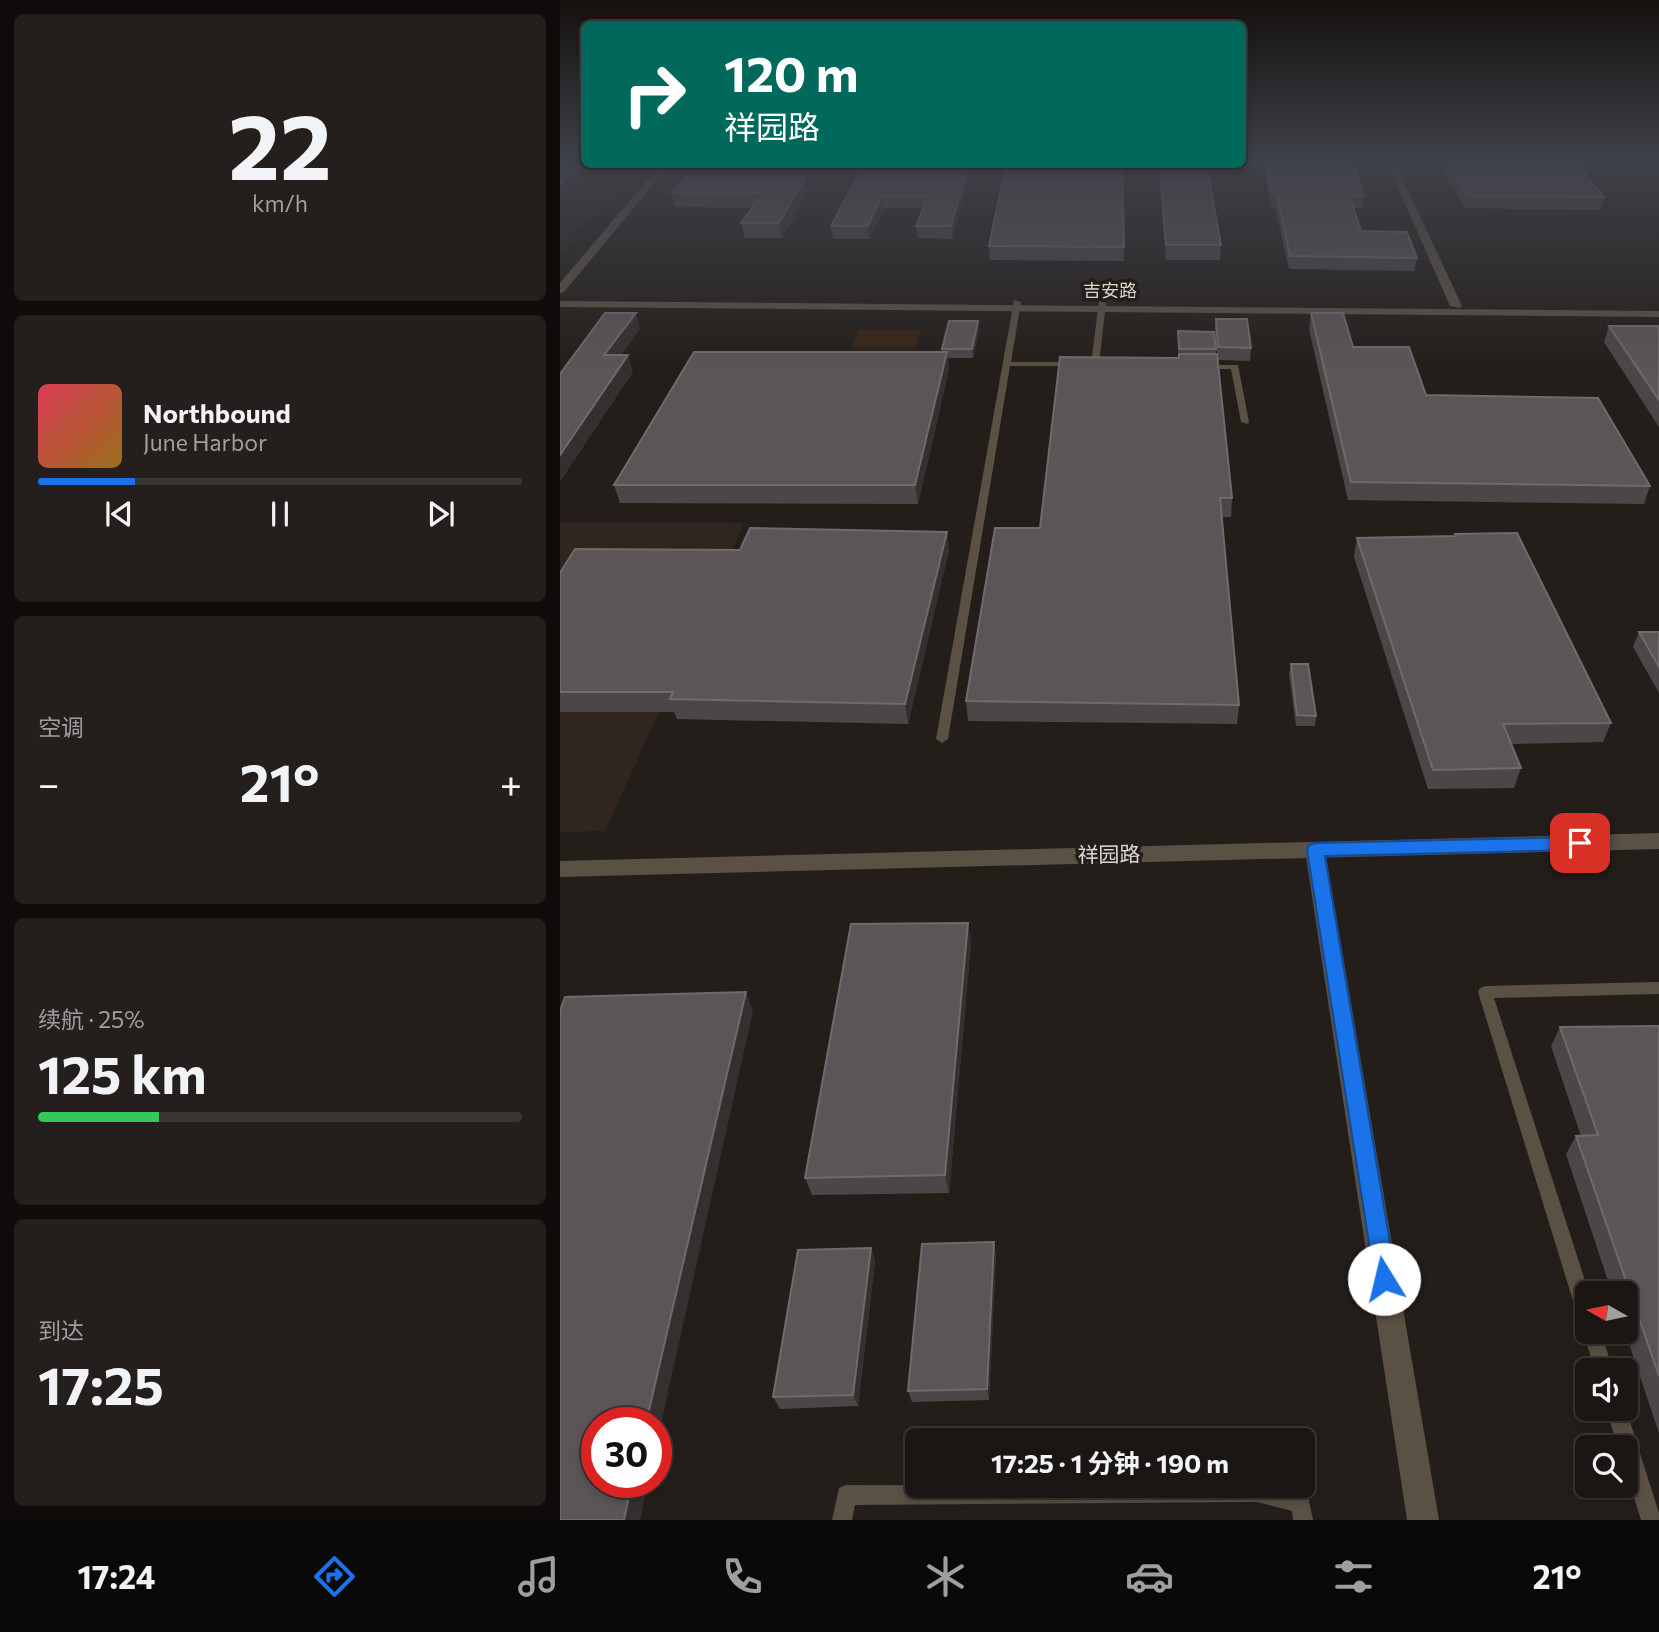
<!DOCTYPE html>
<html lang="zh">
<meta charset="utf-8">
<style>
body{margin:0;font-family:Commissioner,"Noto Sans SC",sans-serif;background:#241f1d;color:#f1f3f6;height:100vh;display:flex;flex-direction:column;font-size:26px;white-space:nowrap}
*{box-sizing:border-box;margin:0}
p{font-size:23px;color:#a09fa0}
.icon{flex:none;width:38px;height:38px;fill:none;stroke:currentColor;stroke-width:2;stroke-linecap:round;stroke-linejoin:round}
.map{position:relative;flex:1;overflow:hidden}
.panel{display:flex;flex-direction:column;gap:14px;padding:14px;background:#0f0c0b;width:560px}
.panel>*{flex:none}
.banner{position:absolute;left:21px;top:21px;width:665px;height:147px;border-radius:10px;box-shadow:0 4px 10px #0003,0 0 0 2px #393534;background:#00695c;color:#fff;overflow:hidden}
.needle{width:46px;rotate:279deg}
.controls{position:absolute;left:1015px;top:1281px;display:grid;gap:14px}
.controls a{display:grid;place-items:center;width:63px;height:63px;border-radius:10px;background:#1b1614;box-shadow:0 4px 10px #0003,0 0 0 2px #393534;font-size:35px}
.speed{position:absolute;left:21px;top:1407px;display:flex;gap:14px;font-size:35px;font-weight:700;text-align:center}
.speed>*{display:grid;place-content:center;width:91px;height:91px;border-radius:50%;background:#1b1614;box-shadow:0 4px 10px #0003,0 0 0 2px #393534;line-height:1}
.speed .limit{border:10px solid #d22;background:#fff;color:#111}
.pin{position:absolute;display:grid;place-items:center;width:60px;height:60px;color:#fff;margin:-30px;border-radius:14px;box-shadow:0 4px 10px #0006}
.me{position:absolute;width:77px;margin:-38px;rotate:351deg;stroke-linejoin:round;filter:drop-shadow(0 0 5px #0008)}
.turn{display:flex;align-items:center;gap:24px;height:147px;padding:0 28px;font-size:32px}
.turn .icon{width:91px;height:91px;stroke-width:2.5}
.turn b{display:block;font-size:49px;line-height:60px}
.big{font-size:52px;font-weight:700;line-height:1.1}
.panel .widget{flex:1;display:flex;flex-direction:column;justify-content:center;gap:10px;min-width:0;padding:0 24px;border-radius:10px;background:#241f1d}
.panel .dial{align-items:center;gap:0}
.dial b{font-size:91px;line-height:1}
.song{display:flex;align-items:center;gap:21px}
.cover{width:84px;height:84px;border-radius:10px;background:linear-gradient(135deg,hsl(350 70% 55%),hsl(40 70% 35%))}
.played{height:7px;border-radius:4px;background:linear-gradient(90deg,#1a73e8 20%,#393534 20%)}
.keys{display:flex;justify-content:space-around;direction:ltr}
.heat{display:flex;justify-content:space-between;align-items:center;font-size:38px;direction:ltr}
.charge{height:10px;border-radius:5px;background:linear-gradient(90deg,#34c759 25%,#393534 0)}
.trip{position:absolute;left:345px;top:1428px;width:410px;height:70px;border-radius:10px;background:#1b1614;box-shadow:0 4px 10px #0003,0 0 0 2px #393534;font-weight:700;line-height:70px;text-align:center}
.dock{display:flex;height:112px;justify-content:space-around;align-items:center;background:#0b0908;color:#a09fa0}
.dock .icon{width:49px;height:49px}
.dock .current{color:#1a73e8}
.dock b{font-size:32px;color:#f1f3f6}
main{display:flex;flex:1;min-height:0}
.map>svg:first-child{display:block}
</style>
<main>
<section class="panel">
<div class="widget dial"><b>22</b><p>km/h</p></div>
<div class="widget">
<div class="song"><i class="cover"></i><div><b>Northbound</b><p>June Harbor</p></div></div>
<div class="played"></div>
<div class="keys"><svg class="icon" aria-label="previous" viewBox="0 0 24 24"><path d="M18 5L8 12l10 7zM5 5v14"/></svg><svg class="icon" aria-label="pause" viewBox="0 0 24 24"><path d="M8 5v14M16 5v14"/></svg><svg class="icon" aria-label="next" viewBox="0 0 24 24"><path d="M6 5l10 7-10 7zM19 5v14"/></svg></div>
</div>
<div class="widget"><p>空调</p>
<div class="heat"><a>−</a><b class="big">21°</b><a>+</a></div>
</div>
<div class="widget"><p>续航 · 25%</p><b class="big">125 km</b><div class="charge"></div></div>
<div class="widget"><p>到达</p><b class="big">17:25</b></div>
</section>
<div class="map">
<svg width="1099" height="1520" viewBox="0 0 1099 1520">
<rect width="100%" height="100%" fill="#241e1a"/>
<g fill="#31251f">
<polygon points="0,163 82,165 25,225 16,228 6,238 13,241 0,255"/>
<polygon points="0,522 184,523 45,831 0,832"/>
</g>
<polygon fill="#392417" points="298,330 360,330 356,347 292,347"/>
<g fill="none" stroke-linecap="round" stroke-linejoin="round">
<g fill="#5a5144" fill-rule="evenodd">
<polygon points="454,300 461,302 451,362 513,362 517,364 513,366 450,366 388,739 382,743 376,739"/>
<polygon points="539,301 546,303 539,364 535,366 531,364"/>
<polygon points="640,365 678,365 689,422 688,424 681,422 671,369 643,369 639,367"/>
<polygon points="1099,982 1099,994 934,998 1029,1293 1027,1332 1041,1332 1053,1370 1035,1370 1023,1332 1025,1326 1021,1323 1018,1317 918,992 920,988 925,986"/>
<polygon points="1046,1409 1066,1409 1099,1513 1099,1520 1081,1520 1066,1472 1066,1447 1058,1447"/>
<polygon points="286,1485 713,1486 748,1496 753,1520 733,1520 732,1511 697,1502 295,1505 292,1520 272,1520 279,1488"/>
</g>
<g fill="#5a5144" fill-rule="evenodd">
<polygon points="825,158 833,158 902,306 900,308 890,306"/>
<polygon points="755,842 762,844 765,850 879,1520 847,1520 745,850 748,844"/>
</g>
<g fill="#5a5144" fill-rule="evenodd">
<polygon points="101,164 110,164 4,292 0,293 0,283"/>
<polygon points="0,301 1099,311 1099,317 0,307"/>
<polygon points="1099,833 1099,849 0,877 0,861"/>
</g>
</g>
<g fill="#4d4649">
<polygon points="697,158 792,158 804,196 802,208 793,208 801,231 857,258 854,271 729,269 715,207 711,207 704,167 699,167"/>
<polygon points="871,158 1068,158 1066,163 1035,165 1033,172 1023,173 1044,197 1040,210 905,208 883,170"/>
<polygon points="304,164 411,164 411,171 392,239 358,238 356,226 363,208 324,208 309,239 273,239 271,226"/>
<polygon points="598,164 640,164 641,172 661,245 660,260 606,260"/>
<polygon points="249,190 222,238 185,238 181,223 192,208 115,207 112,193"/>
<polygon points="429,246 564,247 564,261 430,260"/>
<polygon points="751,313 793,347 866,395 1090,486 1084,504 788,500 749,329"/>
<polygon points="656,319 691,348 690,361 658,360 672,498 671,517 661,517 679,705 677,724 408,721 406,701 480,528 618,358 618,331 656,349 656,354 657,354 655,331"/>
<polygon points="418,321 419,330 413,358 388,358 389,369 358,504 60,503 54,485 382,352 382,349"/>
<polygon points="1049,326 1099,326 1099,427 1044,342"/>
<polygon points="895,534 1051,723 1043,742 951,744 961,768 954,788 868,789 794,557 797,538 894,536"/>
<polygon points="389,550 348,724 117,719 114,712 0,712 0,573"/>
<polygon points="1079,632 1099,632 1099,693 1073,647"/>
<polygon points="731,664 756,716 755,726 736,726 729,674"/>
<polygon points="411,942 389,1193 252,1195 245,1178"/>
<polygon points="1099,1026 1099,1433 1065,1332 1066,1293 1052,1293 1006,1154 1016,1136 1021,1136 991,1046 1000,1027"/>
<polygon points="434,1242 436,1255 429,1400 352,1402 348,1391"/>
<polygon points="311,1248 315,1261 298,1406 220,1409 213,1397"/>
</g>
<g fill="#362f30">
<polygon points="409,164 411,164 411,171 392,239 391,226"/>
<polygon points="21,166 26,180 2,202 0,195 0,185"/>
<polygon points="246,176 249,190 222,238 219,223"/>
<polygon points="322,196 324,208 309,239 308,226"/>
<polygon points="76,313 80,329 49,372 44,355"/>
<polygon points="418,321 419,330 413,358 412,349"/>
<polygon points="387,352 389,369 358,504 355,485"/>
<polygon points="68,355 73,372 0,482 0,455"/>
<polygon points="387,532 389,550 348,724 345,704"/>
<polygon points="408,923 411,942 389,1193 385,1175"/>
<polygon points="186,992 193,1011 96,1446 96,1423 86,1423"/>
<polygon points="434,1242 436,1255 429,1400 427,1389"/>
<polygon points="311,1248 315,1261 298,1406 293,1395"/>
<polygon points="72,1482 88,1482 80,1520 64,1520"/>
</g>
<g fill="#5c5558" stroke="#706a6c" stroke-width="2">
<polygon points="706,158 792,158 804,196 789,195 801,231 847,232 857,258 730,256 717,194 712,194"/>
<polygon points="885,158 1033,158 1036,161 1009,162 1025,174 1044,197 908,196"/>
<polygon points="304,164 409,164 391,226 356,226 368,196 322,196 308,226 271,226"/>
<polygon points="446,164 562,164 564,247 429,246"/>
<polygon points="600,164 640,164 641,172 648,172 661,245 606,245"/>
<polygon points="0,166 21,166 0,185"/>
<polygon points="126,176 246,176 219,223 181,223 203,193 112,193"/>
<polygon points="45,313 76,313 44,355 68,355 0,455 0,374"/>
<polygon points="751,313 783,313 793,347 849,347 866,395 1038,398 1090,486 791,482"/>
<polygon points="656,319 687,319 691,348 658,347"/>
<polygon points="389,321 418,321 412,349 382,349"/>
<polygon points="1049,326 1099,326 1099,400"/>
<polygon points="618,331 654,332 656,349 619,349"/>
<polygon points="134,352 387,352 355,485 54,485"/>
<polygon points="619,354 657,354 672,498 660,498 679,705 406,701 435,528 480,528 500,357 619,358"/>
<polygon points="190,528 387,532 345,704 110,699 113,692 0,692 0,573 15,549 180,550"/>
<polygon points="957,533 1051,723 943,724 961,768 873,770 797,538 896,536 895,534"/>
<polygon points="1079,632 1099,632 1099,667"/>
<polygon points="731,664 748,664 756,716 737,715"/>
<polygon points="408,923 385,1175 245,1178 291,924"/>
<polygon points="186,992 86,1423 37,1423 37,1482 72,1482 64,1520 0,1520 0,1011 5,997"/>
<polygon points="1099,1026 1099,1376 1016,1136 1038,1135 1000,1027"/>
<polygon points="434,1242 427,1389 348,1391 362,1244"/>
<polygon points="311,1248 293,1395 213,1397 238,1250"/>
</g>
<linearGradient id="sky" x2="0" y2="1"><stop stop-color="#14100e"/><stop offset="0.43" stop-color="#3f4149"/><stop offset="1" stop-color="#3f4149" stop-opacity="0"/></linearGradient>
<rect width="1099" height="371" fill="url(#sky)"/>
<polygon fill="#1a73e8" stroke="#114b97" stroke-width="2" points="1020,837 1026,839 1028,843 1026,848 1020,850 765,856 836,1279 833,1287 824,1290 816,1287 747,850 749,845 755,843"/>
<g text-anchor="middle" stroke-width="7" stroke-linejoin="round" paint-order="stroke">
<g font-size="18" fill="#dad6d4" stroke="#241e1a">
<text x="550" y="297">吉安路</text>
</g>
<g font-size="21" fill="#dad6d4" stroke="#241e1a">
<text transform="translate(549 855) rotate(-1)" y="7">祥园路</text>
</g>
</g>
</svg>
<div class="controls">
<a><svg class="needle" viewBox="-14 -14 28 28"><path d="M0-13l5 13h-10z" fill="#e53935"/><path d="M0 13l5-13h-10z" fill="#a09fa0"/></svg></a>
<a><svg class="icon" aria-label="sound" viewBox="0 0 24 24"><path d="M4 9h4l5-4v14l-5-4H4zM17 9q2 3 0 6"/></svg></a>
<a><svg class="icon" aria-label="search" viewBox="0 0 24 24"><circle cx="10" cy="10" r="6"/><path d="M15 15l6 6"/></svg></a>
</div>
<div class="speed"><div class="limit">30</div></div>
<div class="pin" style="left:1020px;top:843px;background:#d93025"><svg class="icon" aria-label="arrive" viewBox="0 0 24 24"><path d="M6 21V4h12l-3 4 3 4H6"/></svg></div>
<svg class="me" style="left:824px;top:1279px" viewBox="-20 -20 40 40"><circle r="19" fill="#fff"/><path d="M0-13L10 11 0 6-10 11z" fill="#1a73e8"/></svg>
<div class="trip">17:25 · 1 分钟 · 190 m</div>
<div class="banner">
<div class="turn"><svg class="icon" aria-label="right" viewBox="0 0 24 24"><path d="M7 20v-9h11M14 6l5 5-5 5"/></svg><div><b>120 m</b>祥园路</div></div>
</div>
</div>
</main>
<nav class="dock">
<b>17:24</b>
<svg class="icon current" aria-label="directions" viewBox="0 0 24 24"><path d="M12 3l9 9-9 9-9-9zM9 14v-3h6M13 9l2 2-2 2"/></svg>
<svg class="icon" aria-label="music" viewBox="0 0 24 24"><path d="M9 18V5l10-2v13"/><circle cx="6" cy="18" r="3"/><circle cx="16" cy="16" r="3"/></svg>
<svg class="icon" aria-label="phone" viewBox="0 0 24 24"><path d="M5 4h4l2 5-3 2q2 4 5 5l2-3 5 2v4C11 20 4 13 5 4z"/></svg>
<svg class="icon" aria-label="climate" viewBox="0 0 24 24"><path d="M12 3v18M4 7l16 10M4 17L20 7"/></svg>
<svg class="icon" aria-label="car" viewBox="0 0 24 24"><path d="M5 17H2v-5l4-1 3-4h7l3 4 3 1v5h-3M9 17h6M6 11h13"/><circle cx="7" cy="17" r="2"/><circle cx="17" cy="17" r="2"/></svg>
<svg class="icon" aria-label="filters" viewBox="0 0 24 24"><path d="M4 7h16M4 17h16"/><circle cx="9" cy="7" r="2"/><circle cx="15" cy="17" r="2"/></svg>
<b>21°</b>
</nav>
